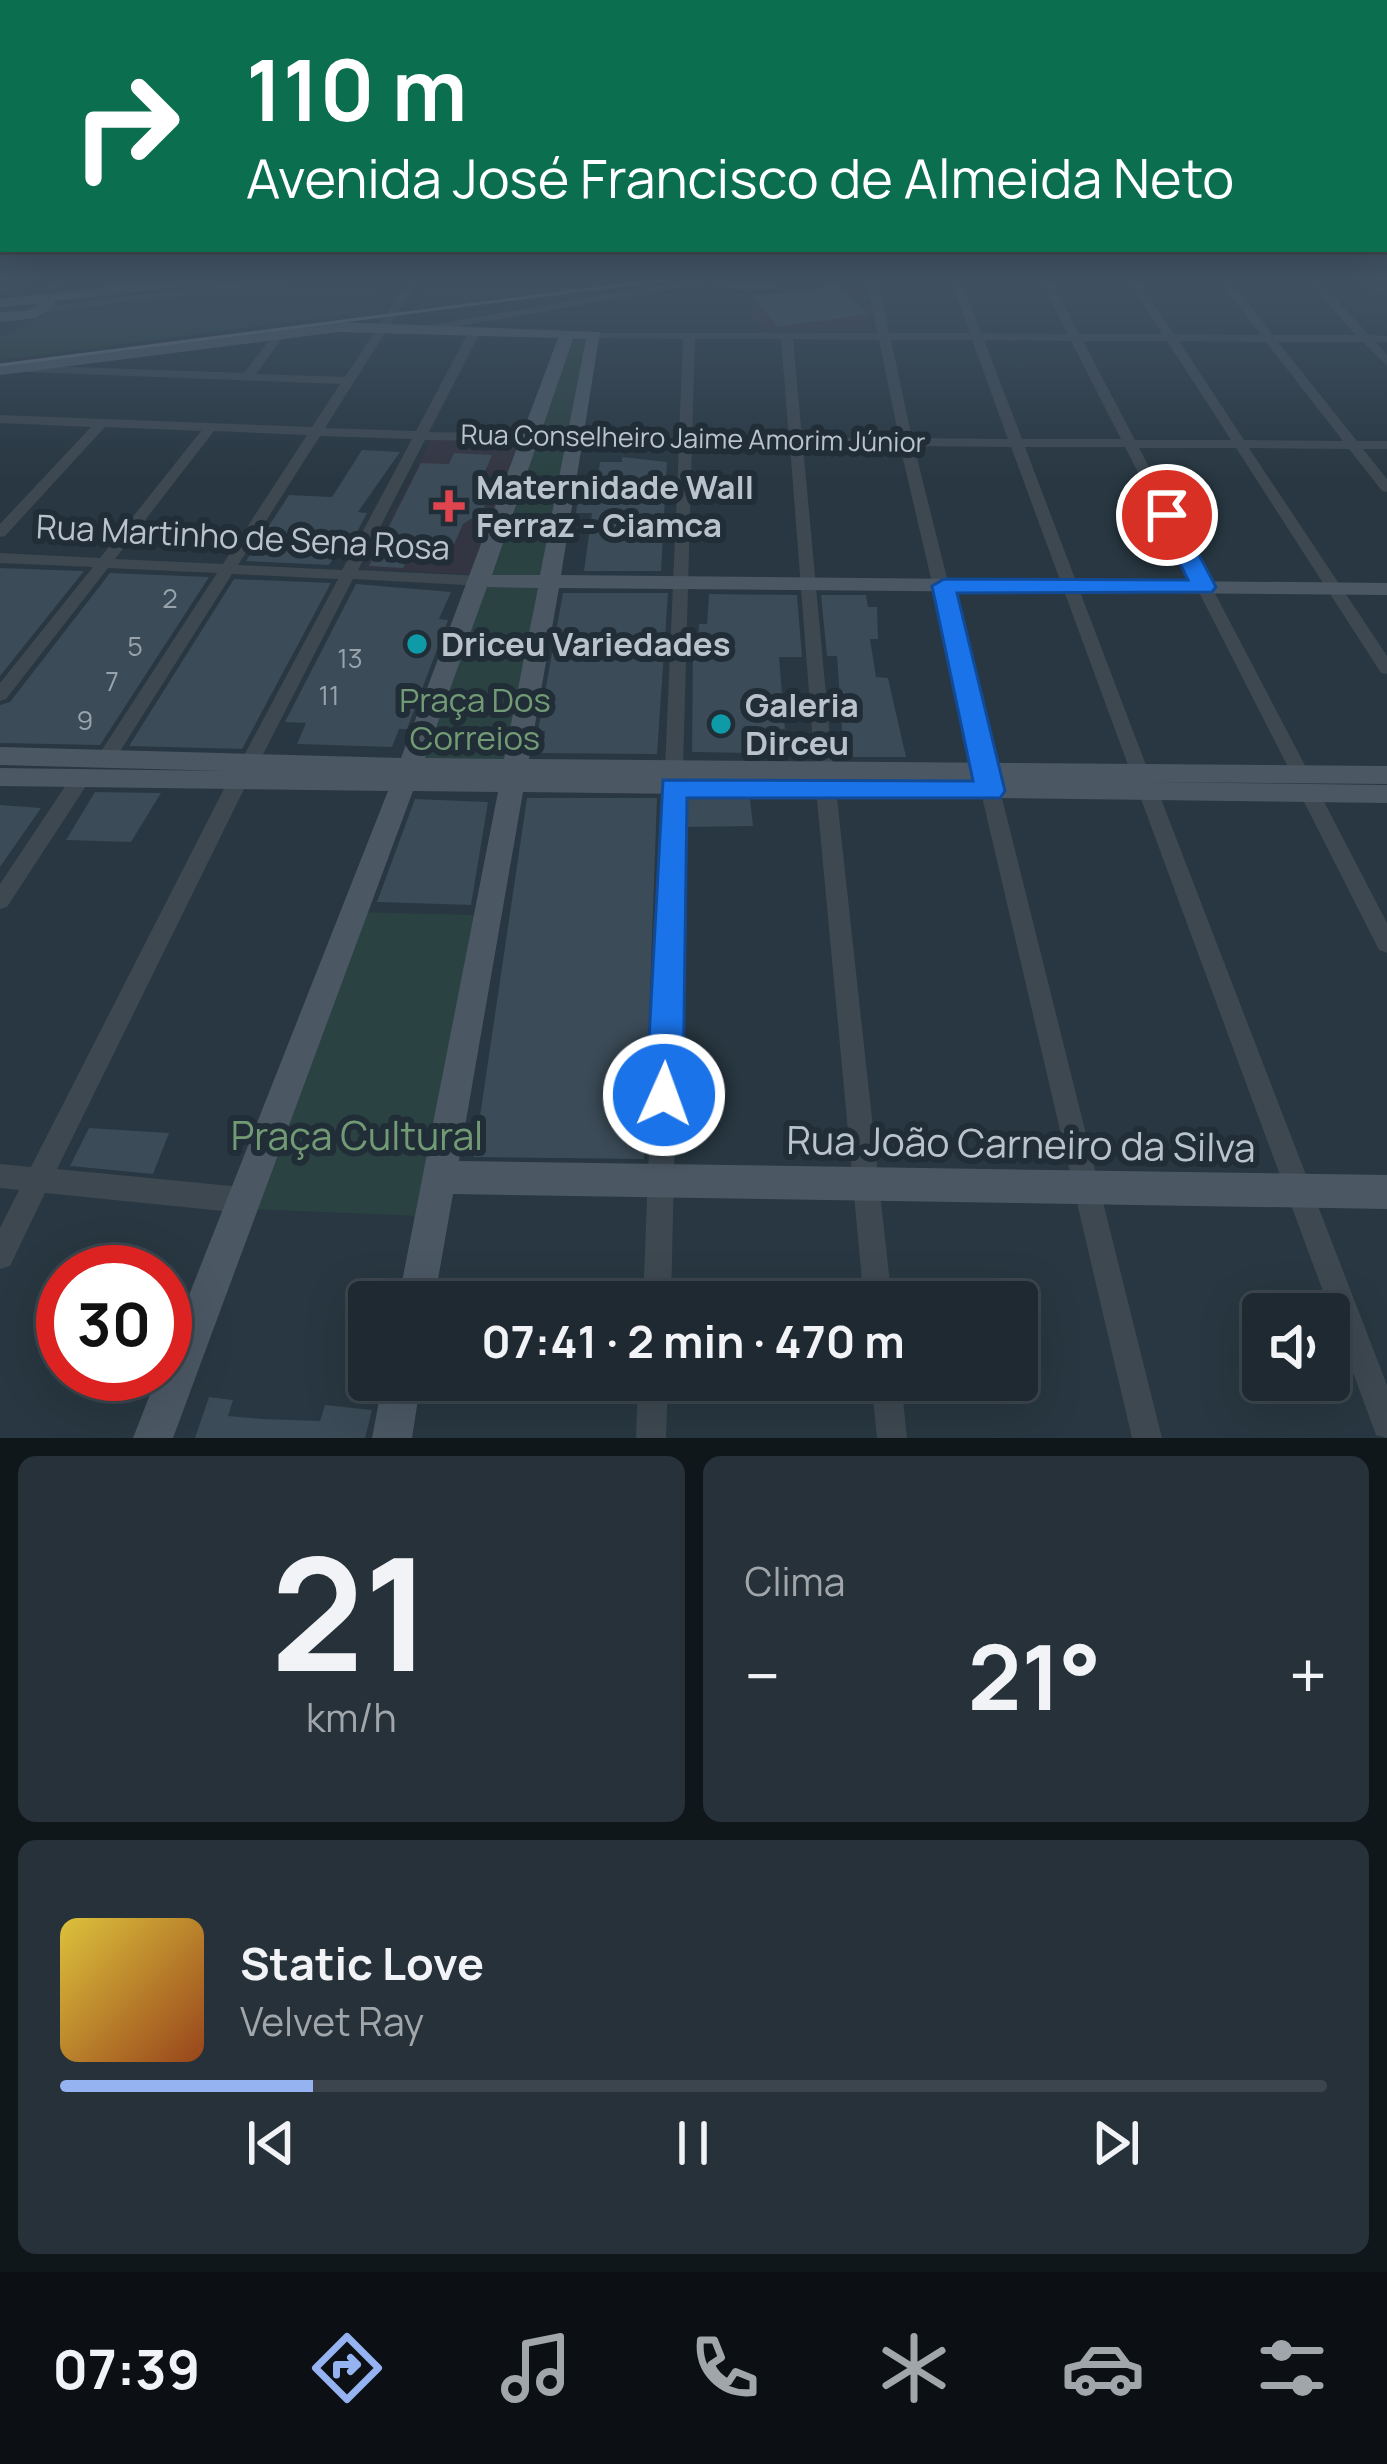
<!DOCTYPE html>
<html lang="pt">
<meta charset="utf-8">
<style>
body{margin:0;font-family:Manrope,sans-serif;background:#263139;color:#f1f3f6;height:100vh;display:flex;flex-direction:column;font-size:45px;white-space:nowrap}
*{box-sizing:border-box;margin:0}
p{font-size:39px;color:#a1a6ab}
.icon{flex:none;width:66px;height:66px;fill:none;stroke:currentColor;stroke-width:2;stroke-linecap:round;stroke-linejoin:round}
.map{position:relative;height:1438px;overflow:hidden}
.details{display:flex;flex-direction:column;gap:18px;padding:18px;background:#10171b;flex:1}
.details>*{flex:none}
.guide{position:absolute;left:0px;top:0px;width:1389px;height:252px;box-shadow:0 12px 48px #0002,0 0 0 3px #3c454d;background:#0b6e4f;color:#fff;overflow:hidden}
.fabs{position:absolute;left:1242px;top:1293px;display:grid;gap:24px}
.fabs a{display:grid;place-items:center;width:108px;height:108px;border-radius:12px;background:#1e2931;box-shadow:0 12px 48px #0002,0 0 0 3px #3c454d;font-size:60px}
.speed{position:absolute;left:36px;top:1245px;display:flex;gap:24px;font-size:60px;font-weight:700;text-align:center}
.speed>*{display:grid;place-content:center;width:156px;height:156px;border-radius:50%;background:#1e2931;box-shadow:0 12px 48px #0002,0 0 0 3px #3c454d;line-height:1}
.speed .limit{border:18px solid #d22;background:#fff;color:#111}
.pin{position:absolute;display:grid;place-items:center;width:102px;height:102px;color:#fff;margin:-51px;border:6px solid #fff;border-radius:50%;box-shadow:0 3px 12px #0007}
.me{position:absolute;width:132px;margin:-66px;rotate:2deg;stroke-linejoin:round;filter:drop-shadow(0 0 9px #0008)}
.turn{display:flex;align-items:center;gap:42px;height:252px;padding:0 48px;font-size:54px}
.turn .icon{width:156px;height:156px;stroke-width:2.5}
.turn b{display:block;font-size:84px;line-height:102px}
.big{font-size:90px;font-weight:700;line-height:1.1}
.details .widget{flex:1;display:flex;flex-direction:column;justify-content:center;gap:18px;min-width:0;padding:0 42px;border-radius:18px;background:#263139}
.details .dial{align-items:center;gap:0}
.dial b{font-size:156px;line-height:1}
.song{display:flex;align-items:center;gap:36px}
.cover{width:144px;height:144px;border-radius:18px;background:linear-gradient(135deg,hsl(50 70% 55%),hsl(20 70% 35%))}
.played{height:12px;border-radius:6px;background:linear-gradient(90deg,#95b2f1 20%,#3c454d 20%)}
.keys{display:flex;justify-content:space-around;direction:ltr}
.heat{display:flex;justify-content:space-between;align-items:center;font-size:66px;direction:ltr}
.details .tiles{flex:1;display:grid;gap:18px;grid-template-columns:1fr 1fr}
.widget:last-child{grid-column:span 2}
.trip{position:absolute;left:348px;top:1281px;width:690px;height:120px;border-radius:12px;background:#1e2931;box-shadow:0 12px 48px #0002,0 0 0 3px #3c454d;font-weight:700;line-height:120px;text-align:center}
.tabs{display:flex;height:192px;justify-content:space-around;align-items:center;background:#0c1014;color:#a1a6ab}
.tabs .icon{width:84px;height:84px}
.tabs .selected{color:#95b2f1}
.tabs b{font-size:54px;color:#f1f3f6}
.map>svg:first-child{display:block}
</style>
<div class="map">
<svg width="1387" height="1438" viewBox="0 0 1387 1438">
<rect width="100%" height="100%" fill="#283741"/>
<g fill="#343542">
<polygon points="864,279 872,331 761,330 741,293"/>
<polygon points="431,440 524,444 475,575 365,568"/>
</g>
<g fill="#2a4242">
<polygon points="304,279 372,279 382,310 0,360 0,336 45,314 82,306"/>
<polygon points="432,279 658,279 413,310"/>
<polygon points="570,340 590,340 506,764 417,762"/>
<polygon points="358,912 476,915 418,1216 250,1209"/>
</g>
<g fill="#3b4b57">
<polygon points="836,281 867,314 778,327 753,296 829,286"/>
<polygon points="362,450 400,452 358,512 367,513 347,551 338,550 329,565 246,561 289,495 332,497"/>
<polygon points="454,453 492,455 480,483 485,510 463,524 447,560 408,558 403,568 369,566 421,463 449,464"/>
<polygon points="622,457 667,462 661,571 584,571 592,513 576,513 578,498 595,498 600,462 622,462"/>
<polygon points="0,568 84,571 0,676"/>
<polygon points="110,573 209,577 100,745 0,743 0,705 10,702"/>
<polygon points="234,579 331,583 242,749 129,746"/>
<polygon points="356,584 451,592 439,619 448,620 407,729 399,729 392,747 297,744 306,723 285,722"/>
<polygon points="563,593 668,593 657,754 541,753 545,731 538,731"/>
<polygon points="709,594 797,595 802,657 779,657 785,729 751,730 752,753 692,752 693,643 698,643 699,624 707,624"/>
<polygon points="821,595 866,595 868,607 877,607 878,639 870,639 876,677 888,678 906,757 844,757 837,656 827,656"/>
<polygon points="95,792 161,793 131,842 66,840"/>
<polygon points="527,798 657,798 644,1159 474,1157"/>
<polygon points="415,799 488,802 471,905 377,902"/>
<polygon points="687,799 750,799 753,826 687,827"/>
<polygon points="0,805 41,808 0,867"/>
<polygon points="89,1128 169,1133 153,1174 70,1166"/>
<polygon points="209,1397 233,1400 228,1416 263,1419 320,1421 325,1405 372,1410 365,1438 195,1438"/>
</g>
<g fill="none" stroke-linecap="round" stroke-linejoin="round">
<polyline stroke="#3d4851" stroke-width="6" points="802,282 828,279"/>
<g fill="#3d4851" fill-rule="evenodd">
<polygon points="56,279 68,279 51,291 43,291 43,287"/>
<polygon points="260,279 290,279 285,282 42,313 36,310 42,307"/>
<path d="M409,279h10l-94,149 91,3 53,-100 6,-3 6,3 -52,101 250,5 4,-98 -88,-1 -4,-1v-4h286l-10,-54h10l12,54h81l-20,-54h10l21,54 87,1 -28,-55h10l29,55h83l-35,-55h10l37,55 87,1 -43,-56h11l44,56h83l-50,-56h11l52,56 18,1v6h-11l11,13v11l-24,-24h-85l79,99h30v8h-24l24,30v13l-5,-1 -33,-42 -100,-1 138,208v18l-6,-1 -145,-225h-97l170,325 -2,5h-14l-2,-5 -166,-326h-100l124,326 -2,5h-14l-2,-5 -120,-326 -97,-1 248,992h-30l-232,-992h-97l30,324 -9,7 -9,-7 -25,-324 -98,-1 -9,324 -2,5h-14l-2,-5 14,-324 -254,-5 -67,130 125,6 8,5 -8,5 -130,-7 -97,189h-14l-2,-5 98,-184 -106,-5 -120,190h-14l-2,-5 121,-186 -109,-5 -102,131 -6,2v-18l93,-116 -93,-4v-10l100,5 101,-127 -96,-4 -100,109 -5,1v-13l91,-97 -91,-4v-8l312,12 28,-43 -315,-12 -4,-1v-6l223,8 32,-42 4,-1 6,3 -30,41 89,3zM695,339h86l8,99 -97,-1zM793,339l86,1 20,98h-97zM891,340h81l36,99 -96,-1zM984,340l87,1 50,98h-99zM1083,341h84l64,99h-96zM1179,341l87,1 77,99 -99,-1zM214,431l93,4 -84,129 -108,-5zM320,436l92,3 -70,131 -104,-5z"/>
<path d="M695,279c18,0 32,4 50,6 22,2 47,-6 70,-6l-66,13 -42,-9 -281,49 -6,-3 6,-3z"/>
<polygon points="81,771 88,773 90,778 88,783 7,907 0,909 0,884 74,773"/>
<polygon points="237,776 244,778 247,783 57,1169 242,1187 251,1191 255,1200 251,1209 242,1213 45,1193 10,1266 0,1269 0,1228 19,1190 0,1188 0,1164 31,1167 227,783 230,778"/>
<polygon points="673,780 680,782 683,787 671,1302 643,1302 663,787 666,782"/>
<polygon points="826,782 833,784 836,789 892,1302 864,1302 816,789 819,784"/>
<polygon points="1148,784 1155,786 1158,791 1387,1385 1387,1438 1376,1435 1372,1424 1138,791 1141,786"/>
<polygon points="1309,785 1316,787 1319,792 1387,923 1387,953 1379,950 1299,792 1302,787"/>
<polygon points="638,1380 668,1380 666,1438 636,1438"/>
<polygon points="871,1380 901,1380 907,1438 877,1438"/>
</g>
<g fill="#4b5864" fill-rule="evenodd">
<polygon points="174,279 219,279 212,283 55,301 54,306 36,318 0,322 0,312 27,311 38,304 0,307 0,299"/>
<path d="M338,322l262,10 -39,243 826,8v12l-828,-7 -30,171 858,7v18l-245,-2 245,3v18l-864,-11 -64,369 928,14v34l-934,-15 -19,108h-36l100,-510 -85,-1 -240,647h-40l25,-64h7v-18l223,-565 -388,-5v-18l226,3 -226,-6v-18l401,11 157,-420 -220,-6 -338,43v-10zM573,339h13l-46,236h-48zM487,587l51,1 -34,171 -79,-1z"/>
<polygon points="383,1380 421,1380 412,1438 372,1438"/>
</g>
<polyline stroke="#5f6d78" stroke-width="3" points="0,365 670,279"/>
</g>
<linearGradient id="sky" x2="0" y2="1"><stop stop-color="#161e24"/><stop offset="0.58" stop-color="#425365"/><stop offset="1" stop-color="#425365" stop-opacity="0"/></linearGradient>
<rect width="1387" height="480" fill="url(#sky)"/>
<polygon fill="#1a73e8" stroke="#114b97" stroke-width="3" points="1159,510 1178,515 1216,587 1212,592 957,593 1005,791 1000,798 687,798 683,1095 678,1107 664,1112 651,1107 646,1095 663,780 973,781 932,586 944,579 1188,580 1156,515"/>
<path fill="#e0444e" stroke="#212d37" stroke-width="4.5" d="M443 488h12v12h12v12h-12v12h-12v-12h-12v-12h12z"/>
<g fill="#0f9aa8" stroke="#212d37" stroke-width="4.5">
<circle cx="417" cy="644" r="12"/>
<circle cx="721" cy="724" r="12"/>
</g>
<g text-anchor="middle" stroke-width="12" stroke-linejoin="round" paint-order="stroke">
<g font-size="27" fill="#bac3cb" stroke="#212d37">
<text transform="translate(693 439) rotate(1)" y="9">Rua Conselheiro Jaime Amorim Júnior</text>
</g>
<g font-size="27" fill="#98a3ac">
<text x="170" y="608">2</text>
<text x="135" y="656">5</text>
<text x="350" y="668">13</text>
<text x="112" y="691">7</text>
<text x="329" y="705">11</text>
<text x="85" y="730">9</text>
</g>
<g font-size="33" font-weight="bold" fill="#bac3cb" stroke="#212d37" text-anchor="start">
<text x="476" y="499">Maternidade Wall<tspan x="476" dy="38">Ferraz - Ciamca</tspan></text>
<text x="441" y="656">Driceu Variedades</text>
<text x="745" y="717">Galeria<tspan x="745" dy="38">Dirceu</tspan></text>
</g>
<g font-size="33" fill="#bac3cb" stroke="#212d37">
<text transform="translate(243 537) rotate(3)" y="12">Rua Martinho de Sena Rosa</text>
</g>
<g font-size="33" fill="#729b75" stroke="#212d37">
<text x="475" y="712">Praça Dos<tspan x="475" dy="38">Correios</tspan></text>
</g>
<g font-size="39" fill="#729b75" stroke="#212d37">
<text x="357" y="1150">Praça Cultural</text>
</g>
<g font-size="39" fill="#bac3cb" stroke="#212d37">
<text transform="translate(1021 1144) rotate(1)" y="14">Rua João Carneiro da Silva</text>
</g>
</g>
</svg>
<div class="fabs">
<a><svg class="icon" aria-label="sound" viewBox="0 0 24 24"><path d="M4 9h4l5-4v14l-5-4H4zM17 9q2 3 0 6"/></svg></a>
</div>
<div class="speed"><div class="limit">30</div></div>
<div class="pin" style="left:1167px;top:515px;background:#d93025"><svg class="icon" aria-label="arrive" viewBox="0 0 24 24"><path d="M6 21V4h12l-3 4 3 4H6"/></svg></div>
<svg class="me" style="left:664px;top:1095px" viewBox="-20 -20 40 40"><circle r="17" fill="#1a73e8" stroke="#fff" stroke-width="3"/><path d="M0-11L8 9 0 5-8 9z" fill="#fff"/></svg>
<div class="trip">07:41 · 2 min · 470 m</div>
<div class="guide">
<div class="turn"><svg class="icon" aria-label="right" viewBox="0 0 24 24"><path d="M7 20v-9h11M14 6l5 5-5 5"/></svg><div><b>110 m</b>Avenida José Francisco de Almeida Neto</div></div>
</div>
</div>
<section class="details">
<div class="tiles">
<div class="widget dial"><b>21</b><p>km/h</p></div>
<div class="widget"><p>Clima</p>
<div class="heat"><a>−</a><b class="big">21°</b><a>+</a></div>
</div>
<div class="widget">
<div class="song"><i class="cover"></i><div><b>Static Love</b><p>Velvet Ray</p></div></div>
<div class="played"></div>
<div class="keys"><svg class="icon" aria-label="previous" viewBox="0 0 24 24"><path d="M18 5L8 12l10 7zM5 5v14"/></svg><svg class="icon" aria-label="pause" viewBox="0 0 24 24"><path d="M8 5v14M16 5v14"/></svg><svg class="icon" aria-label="next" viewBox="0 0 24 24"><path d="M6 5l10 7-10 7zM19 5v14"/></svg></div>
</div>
</div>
</section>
<nav class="tabs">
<b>07:39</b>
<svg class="icon selected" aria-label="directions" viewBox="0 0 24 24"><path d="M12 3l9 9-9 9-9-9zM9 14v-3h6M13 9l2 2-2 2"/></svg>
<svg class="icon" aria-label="music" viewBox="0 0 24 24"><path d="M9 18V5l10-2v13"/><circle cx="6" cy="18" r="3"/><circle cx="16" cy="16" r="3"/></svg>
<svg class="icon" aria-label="phone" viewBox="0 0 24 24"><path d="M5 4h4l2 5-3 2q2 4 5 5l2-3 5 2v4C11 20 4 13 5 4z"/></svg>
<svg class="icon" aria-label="climate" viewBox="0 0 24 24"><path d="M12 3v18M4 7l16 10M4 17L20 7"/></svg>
<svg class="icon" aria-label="car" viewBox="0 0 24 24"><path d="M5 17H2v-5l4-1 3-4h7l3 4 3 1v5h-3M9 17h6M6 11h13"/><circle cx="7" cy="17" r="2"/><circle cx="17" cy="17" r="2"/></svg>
<svg class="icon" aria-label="filters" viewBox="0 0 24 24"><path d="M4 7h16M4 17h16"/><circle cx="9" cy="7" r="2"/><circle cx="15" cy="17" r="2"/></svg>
</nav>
